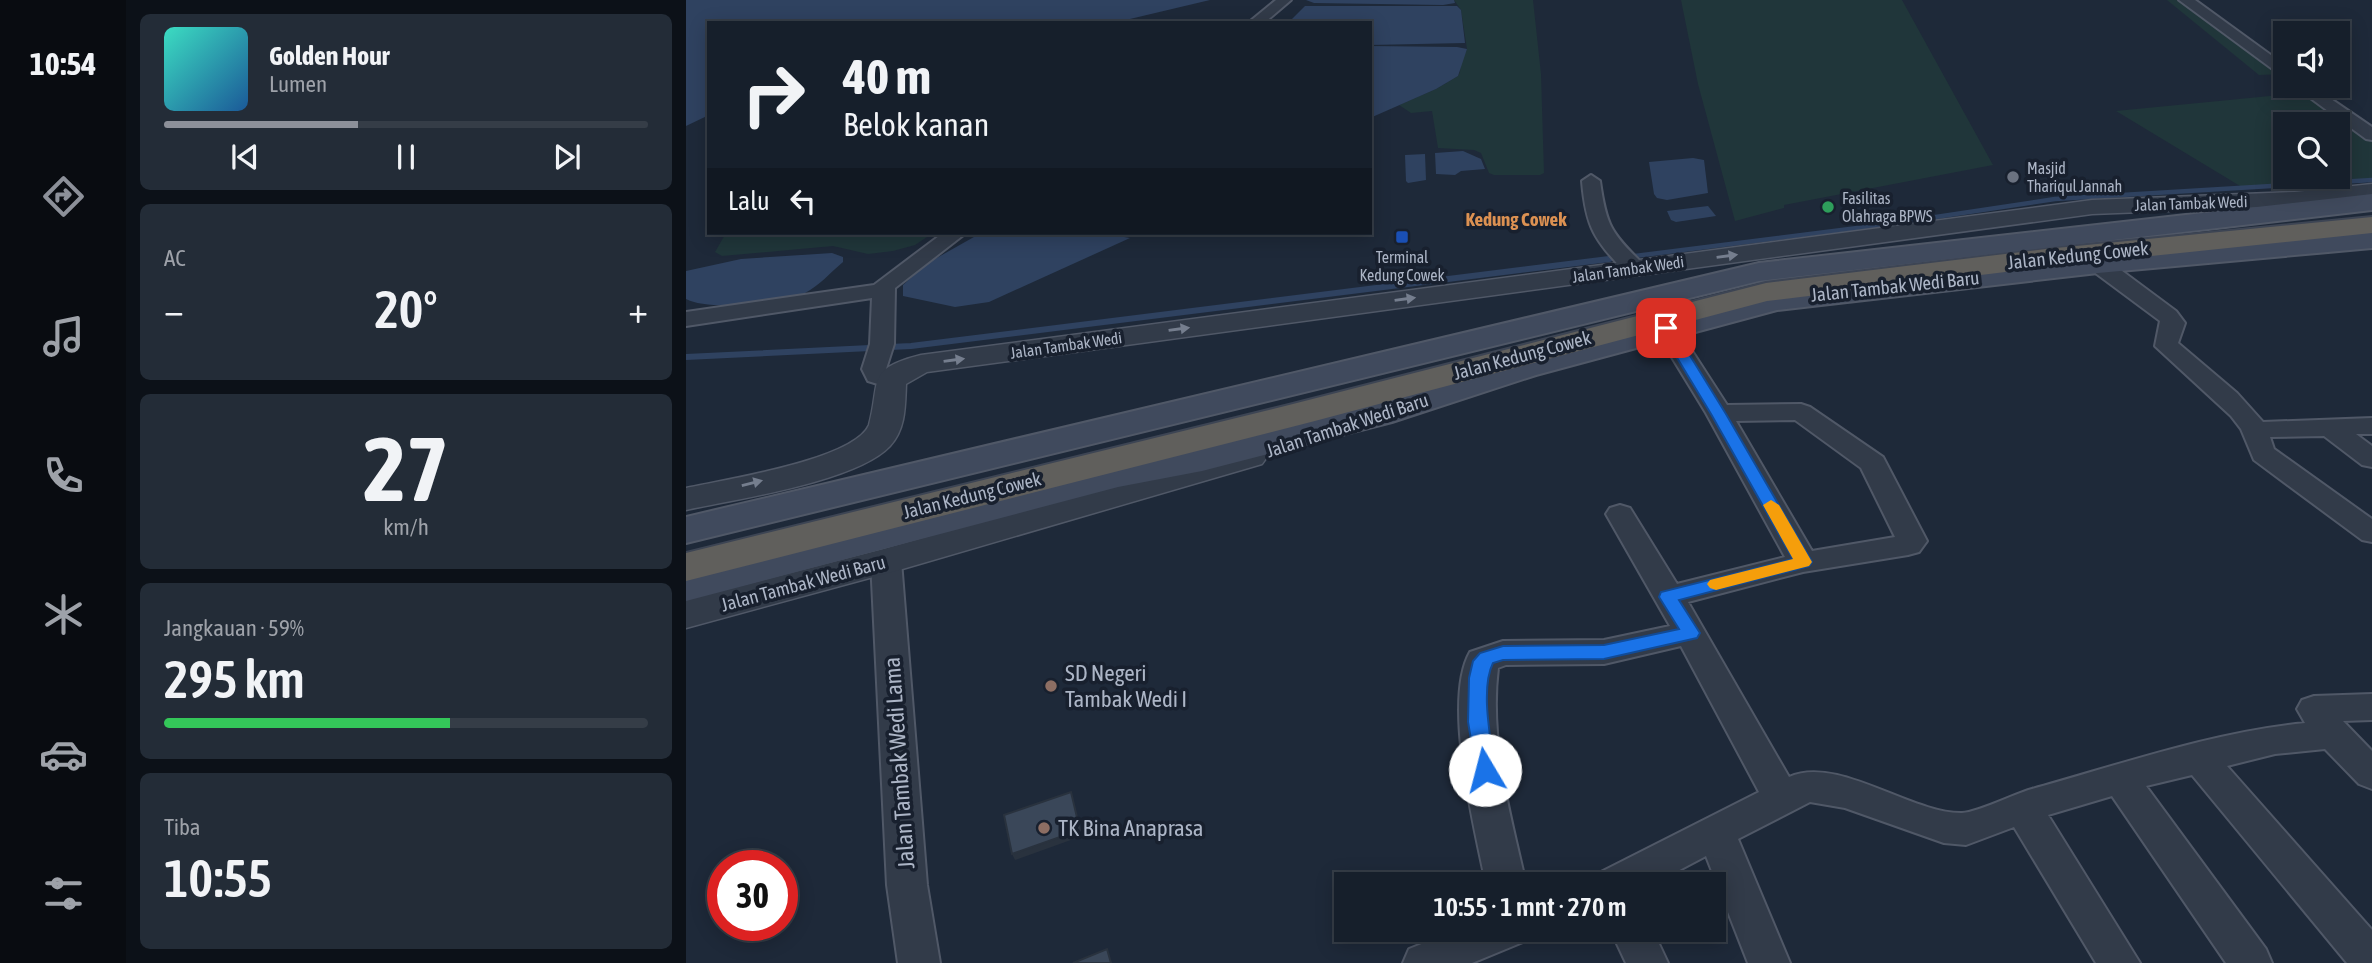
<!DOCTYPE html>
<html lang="id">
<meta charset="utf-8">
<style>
body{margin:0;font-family:"Asap Condensed",sans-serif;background:#232c37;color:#f1f3f6;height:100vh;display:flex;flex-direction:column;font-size:26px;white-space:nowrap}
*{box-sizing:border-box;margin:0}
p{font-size:23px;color:#9ea2a9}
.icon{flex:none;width:38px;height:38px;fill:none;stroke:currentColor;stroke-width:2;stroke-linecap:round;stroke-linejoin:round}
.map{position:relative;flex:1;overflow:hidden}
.panel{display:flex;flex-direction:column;gap:14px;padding:14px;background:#0c1118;width:560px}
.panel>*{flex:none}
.hud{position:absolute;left:21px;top:21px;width:665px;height:214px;border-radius:0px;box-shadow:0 4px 18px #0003,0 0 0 2px #353d47;background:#161f2b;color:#f1f3f6;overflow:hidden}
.controls{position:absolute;left:1587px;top:21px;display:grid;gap:14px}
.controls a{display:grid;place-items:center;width:77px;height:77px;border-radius:0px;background:#161f2b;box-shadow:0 4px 18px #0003,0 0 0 2px #353d47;font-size:35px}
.speed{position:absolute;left:21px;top:850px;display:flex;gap:14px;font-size:35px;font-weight:700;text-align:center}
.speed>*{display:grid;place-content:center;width:91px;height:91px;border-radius:50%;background:#161f2b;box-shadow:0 4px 18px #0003,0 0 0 2px #353d47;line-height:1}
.speed .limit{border:10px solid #d22;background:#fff;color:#111}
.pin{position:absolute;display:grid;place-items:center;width:60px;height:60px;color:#fff;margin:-30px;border-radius:14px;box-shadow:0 4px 10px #0006}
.me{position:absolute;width:77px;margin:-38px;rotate:352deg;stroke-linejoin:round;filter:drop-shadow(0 0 5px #0008)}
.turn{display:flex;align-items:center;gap:24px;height:147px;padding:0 21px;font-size:32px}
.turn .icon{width:91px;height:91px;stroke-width:2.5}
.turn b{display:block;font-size:49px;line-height:60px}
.then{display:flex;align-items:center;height:66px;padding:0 21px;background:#0003;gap:14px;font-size:26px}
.big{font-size:52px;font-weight:600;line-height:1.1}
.panel .card{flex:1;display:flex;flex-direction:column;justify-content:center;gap:10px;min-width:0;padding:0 24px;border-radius:10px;background:#232c37}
.panel .dial{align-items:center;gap:0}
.dial b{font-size:91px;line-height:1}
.song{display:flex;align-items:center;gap:21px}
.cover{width:84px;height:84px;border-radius:10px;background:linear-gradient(135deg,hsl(170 70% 55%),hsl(210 70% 35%))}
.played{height:7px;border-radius:4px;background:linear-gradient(90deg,#8c9099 40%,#353d47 40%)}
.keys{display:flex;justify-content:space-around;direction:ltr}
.heat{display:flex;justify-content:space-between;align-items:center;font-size:38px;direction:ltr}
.charge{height:10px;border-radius:5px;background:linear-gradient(90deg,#34c759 59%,#353d47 0)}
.trip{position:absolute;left:648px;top:872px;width:392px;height:70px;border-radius:0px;background:#161f2b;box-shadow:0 4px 18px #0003,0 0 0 2px #353d47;font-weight:600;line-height:70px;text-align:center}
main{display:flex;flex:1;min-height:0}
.tabs{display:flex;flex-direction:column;width:126px;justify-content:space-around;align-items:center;background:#090c11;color:#9ea2a9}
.tabs .icon{width:49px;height:49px}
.tabs .active{color:#8c9099}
.tabs b{font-size:32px;color:#f1f3f6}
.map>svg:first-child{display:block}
</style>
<main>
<nav class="tabs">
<b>10:54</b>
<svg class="icon active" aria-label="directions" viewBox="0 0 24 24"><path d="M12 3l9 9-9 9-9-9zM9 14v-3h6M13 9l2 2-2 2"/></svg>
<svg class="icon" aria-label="music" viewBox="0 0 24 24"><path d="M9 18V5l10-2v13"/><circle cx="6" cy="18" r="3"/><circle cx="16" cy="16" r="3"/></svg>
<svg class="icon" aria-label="phone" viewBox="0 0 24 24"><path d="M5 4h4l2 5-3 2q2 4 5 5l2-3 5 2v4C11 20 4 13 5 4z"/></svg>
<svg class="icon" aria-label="climate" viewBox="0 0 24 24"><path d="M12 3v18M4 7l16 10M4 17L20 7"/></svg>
<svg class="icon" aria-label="car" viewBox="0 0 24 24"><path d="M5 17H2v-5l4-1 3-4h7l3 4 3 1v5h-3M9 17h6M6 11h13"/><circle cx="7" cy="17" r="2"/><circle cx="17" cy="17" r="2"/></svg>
<svg class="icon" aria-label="filters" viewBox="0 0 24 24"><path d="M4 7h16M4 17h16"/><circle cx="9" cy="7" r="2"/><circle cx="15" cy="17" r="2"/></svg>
</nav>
<section class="panel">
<div class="card">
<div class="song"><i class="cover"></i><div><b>Golden Hour</b><p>Lumen</p></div></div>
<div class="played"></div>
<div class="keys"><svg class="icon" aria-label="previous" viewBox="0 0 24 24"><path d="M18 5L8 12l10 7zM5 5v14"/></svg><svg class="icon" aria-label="pause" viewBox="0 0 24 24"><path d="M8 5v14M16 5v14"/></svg><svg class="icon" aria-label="next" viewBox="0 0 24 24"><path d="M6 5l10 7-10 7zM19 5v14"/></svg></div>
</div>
<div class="card"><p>AC</p>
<div class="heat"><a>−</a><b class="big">20°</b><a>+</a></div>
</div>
<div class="card dial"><b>27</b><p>km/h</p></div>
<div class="card"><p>Jangkauan · 59%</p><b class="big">295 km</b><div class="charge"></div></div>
<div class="card"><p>Tiba</p><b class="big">10:55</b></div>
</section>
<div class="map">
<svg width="1686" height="963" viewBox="0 0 1686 963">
<rect width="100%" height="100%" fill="#1e2939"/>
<g fill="#20363a" fill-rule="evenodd">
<polygon points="768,0 847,0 855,74 858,173 854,175 808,175 803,173 795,153 788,150 752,148 746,111 725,113 713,105 750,89 772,76 774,72 775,62 781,49 775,10"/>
<polygon points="995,0 1216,0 1307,165 1098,205 1098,208 1049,221 1012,84"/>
<polygon points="1481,0 1500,0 1599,74 1573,75"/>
<path d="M1624,92l62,43v45l-127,9 -129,-78zM1600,124h52v53h-52z"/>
<polygon points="40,233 247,233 229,245 207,251 182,254 147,246 36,256 29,252"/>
</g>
<g fill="#2f4260">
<polygon points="0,0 524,0 427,23 23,23 23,115 0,126"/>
<polygon points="620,0 768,0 769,3 757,5 628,3"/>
<polygon points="623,6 771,6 775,10 779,43 684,45 684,23 602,23 619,6"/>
<polygon points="684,46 771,47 781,49 772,76 750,89 684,118"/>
<polygon points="777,151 795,159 799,169 775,171 769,175 750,174 749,153"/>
<polygon points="739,154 740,180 722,183 720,181 719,155"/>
<polygon points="1007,158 1018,160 1022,193 981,200 971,198 968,194 963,162"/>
<polygon points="1022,206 1030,216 990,222 985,220 981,211"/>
<polygon points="295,233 414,233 444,238 303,302 269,307 217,296 217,285 240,264"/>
<path d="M146,253l11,4v5c-12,10 -24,24 -38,31 -22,11 -98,18 -119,6v-28l55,-12z"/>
</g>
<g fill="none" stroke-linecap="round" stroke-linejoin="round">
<polyline stroke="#2f4260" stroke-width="4.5" points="909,261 1203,224 1369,199 1686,180"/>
<polyline stroke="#2f4260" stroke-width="6" points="0,357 225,346 923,259"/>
<defs>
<g id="minor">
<polygon points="590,0 605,0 578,23 562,23"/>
<polygon points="1493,0 1509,0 1600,66 1600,79"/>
<polygon points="1608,86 1626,86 1686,127 1686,140 1680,139"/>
<path d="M905,175l9,6c6,44 11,52 42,82l3,5 -3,5h-16c-32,-34 -40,-45 -44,-92z"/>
<polygon points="257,233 280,233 209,288 208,344 200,369 214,376 217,381 214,386 205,388 182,381 176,369 184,344 186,298 0,326 0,312 188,285"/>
<polygon points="1412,258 1420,259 1490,311 1499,323 1492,343 1551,393 1577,422 1686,418 1686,434 1670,434 1686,446 1686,467 1676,465 1638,436 1584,437 1588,449 1686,519 1686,542 1676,540 1568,460 1555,429 1545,416 1469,346 1474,321 1404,269 1401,264 1404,259"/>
<path d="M980,321l8,2 53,82 74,-1 9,3 73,50 44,84 -8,11 -11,3 -105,17 -115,30 101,175c49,-22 122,37 173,36 17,-1 52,-19 70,-24 90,-25 181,-57 273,-66l-8,-14 5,-9 12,-4 58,-2v26l-29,1 29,30v38l-13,-5 -34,-35 -50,5 -48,12 145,164v33h-25l-155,-188 -46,11 120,163 6,14h-46l-114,-167 -64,19 92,148h-44l-82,-136 -48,18 -22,-2 -99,-35 -35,-6 -72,37 52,124h-42l-42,-107 -53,28h-58l6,-12 158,-80 -78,-146 -77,18 -98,1 -8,3c-9,73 12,145 28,216h-40c-11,-55 -44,-183 -16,-232l33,-11 101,-1 66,-14 -64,-112 4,-6 10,-3 10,3 47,76 108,-27 -79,-144 -52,-85 4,-5zM1109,420l66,48 34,69 -83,14 -76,-130z"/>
<polygon points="200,551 211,554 215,561 241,885 254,963 212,963 201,885 185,561 189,554"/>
<polygon points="773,929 843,929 837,942 786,963 717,963 723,949"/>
<polygon points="924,929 966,929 982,963 940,963"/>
</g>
<g id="tertiary">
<path d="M1686,184v14l-77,8 -203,8 -1165,158 -21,12c-1,21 0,45 -16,62 -34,36 -154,53 -204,64v-22c37,-8 168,-28 183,-63 12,-44 -4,-56 52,-70l1171,-155 203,-8z"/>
<polygon points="564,447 576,450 581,457 576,464 213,570 0,628 0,600 194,550"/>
</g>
<g id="secondary">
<polygon points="1686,194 1686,210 1073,281 0,543 0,517 1073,263"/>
<polygon points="1686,230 1686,248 1412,273 1091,310 850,375 706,422 516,471 432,487 0,601 0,573 429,465 515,449 680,406 826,361 1089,292 1412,255"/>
</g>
<polygon id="trunk" points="1686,217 1686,233 1360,267 1081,301 625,422 0,581 0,553 603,405 1080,283 1360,249"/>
</defs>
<use href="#minor" stroke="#505867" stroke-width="4"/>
<use href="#tertiary" stroke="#505867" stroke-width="3"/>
<use href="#secondary" stroke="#505867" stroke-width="4"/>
<use href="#trunk" stroke="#3d4554" stroke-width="4"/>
<use href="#minor" fill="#323b49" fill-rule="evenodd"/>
<use href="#tertiary" fill="#323b49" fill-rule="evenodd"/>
<use href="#secondary" fill="#404a5d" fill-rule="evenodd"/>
<use href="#trunk" fill="#605f5c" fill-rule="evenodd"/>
</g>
<polygon fill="#29323e" points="385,792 396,836 329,860 326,854"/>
<g fill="#3a4759" stroke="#29323e" stroke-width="2">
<polygon points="385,792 394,830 326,854 318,815"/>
<polygon points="421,949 425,963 387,963"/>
</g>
<defs><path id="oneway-solid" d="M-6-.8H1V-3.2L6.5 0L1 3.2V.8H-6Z" transform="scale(1.75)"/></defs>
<g fill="#757e8e">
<use href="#oneway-solid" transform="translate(1041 256) rotate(-8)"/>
<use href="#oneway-solid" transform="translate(719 299) rotate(-8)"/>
<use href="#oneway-solid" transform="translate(493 329) rotate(-8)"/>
<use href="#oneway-solid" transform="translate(268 360) rotate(-8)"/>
<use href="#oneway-solid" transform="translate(66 483) rotate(-14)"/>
</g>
<path fill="#1a73e8" stroke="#114b97" stroke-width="2" d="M980,324l7,4 53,86 86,148 -3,4 -130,34 21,33 -3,5 -93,21 -101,1 -10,3c-13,26 -2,77 2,107l-3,5 -7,3 -8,-3 -9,-53 1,-44 4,-17 7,-8 23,-7 101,-1 75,-16 -20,-32 2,-5 132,-33 -82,-145 -52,-86z"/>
<polygon fill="#f59e0b" points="1085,500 1093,505 1126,562 1123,566 1030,590 1024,588 1021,584 1024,580 1107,559 1077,505"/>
<circle fill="#6b7280" stroke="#18202e" stroke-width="2.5" cx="1327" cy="177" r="7"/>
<circle fill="#2e9e5b" stroke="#18202e" stroke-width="2.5" cx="1142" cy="207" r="7"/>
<rect fill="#1a4fb4" stroke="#18202e" stroke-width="2.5" x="709" y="230" width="14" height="14" rx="3.5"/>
<g fill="#8d6e63" stroke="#18202e" stroke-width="2.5">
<circle cx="365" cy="686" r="7"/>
<circle cx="358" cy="828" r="7"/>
</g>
<g text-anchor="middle" stroke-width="7" stroke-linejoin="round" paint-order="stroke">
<g font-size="16" fill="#acb5c6" stroke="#18202e" text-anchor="start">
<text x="1341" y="174">Masjid<tspan x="1341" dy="18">Thariqul Jannah</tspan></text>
<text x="1156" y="204">Fasilitas<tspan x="1156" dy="18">Olahraga BPWS</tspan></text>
<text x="716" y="263" text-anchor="middle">Terminal<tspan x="716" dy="18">Kedung Cowek</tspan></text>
</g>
<g font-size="16" fill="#acb5c6" stroke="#18202e">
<text transform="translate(1505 203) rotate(-2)" y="6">Jalan Tambak Wedi</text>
<text transform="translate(942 269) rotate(-8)" y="6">Jalan Tambak Wedi</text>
<text transform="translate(380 345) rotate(-8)" y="6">Jalan Tambak Wedi</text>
</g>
<g font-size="19" font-weight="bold" fill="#dc9152" stroke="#18202e">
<text x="830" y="226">Kedung Cowek</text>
</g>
<g font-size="19" fill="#acb5c6" stroke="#18202e">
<text transform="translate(1392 255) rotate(-6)" y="7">Jalan Kedung Cowek</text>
<text transform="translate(1209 286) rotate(-6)" y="7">Jalan Tambak Wedi Baru</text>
<text transform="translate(836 355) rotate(-15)" y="7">Jalan Kedung Cowek</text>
<text transform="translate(661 425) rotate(-18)" y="7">Jalan Tambak Wedi Baru</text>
<text transform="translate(286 495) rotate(-14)" y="7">Jalan Kedung Cowek</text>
<text transform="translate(117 583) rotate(-15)" y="7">Jalan Tambak Wedi Baru</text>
</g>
<g font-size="23" fill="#acb5c6" stroke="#18202e" text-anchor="start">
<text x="379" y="681">SD Negeri<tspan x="379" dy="26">Tambak Wedi I</tspan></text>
<text x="372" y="836">TK Bina Anaprasa</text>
</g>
<g font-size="23" fill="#acb5c6" stroke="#18202e">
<text transform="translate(213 763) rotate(-94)" y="8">Jalan Tambak Wedi Lama</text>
</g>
</g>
</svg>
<div class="controls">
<a><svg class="icon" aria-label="sound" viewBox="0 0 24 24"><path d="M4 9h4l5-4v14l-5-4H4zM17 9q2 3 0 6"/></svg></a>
<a><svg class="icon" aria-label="search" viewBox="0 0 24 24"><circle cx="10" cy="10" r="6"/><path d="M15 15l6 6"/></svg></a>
</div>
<div class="speed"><div class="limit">30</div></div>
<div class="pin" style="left:980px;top:328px;background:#d93025"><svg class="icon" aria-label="arrive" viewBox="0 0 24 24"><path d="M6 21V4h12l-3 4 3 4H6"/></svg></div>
<svg class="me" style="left:799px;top:770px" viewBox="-20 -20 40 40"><circle r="19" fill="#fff"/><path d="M0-13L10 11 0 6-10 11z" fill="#1a73e8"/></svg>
<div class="trip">10:55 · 1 mnt · 270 m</div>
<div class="hud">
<div class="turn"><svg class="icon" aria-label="right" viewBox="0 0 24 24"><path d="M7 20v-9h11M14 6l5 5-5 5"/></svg><div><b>40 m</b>Belok kanan</div></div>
<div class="then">Lalu<svg class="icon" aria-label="left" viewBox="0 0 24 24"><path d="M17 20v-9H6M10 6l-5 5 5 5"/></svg></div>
</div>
</div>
</main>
